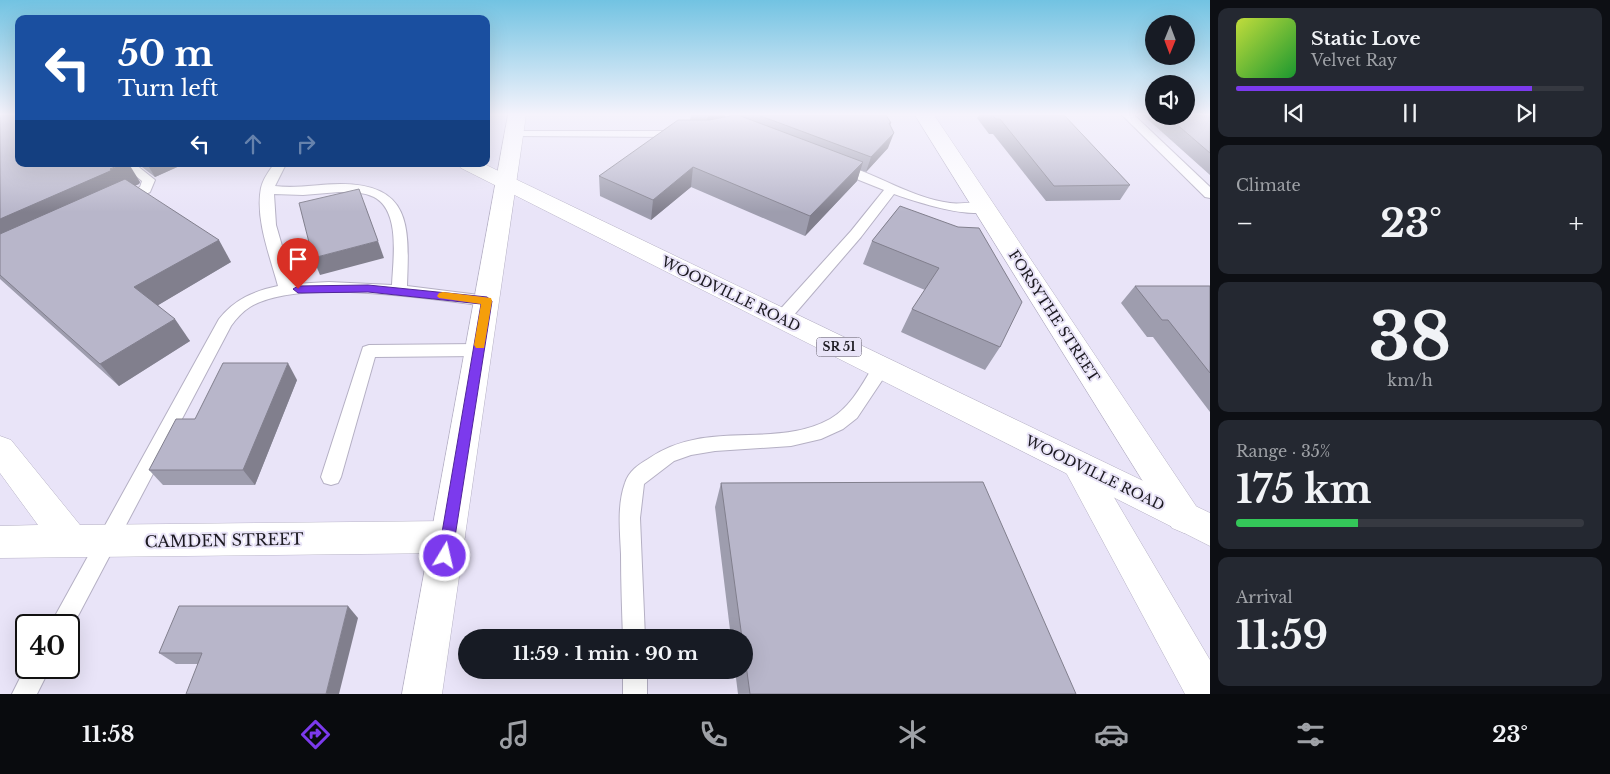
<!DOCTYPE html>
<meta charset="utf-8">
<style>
body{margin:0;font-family:"Libre Baskerville",serif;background:#242831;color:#f1f3f6;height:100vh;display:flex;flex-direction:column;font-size:19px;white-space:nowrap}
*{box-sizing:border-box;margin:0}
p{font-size:16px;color:#9ea1a6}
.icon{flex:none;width:28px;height:28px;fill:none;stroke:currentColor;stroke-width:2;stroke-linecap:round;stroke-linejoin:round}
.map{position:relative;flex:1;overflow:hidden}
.details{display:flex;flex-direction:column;gap:8px;padding:8px;background:#0d0f14;width:400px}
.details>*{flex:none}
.banner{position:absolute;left:15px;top:15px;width:475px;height:152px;border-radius:10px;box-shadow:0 5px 20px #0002;background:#1a4fa0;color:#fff;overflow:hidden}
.needle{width:32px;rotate:181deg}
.tools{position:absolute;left:1145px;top:15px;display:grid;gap:10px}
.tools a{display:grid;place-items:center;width:50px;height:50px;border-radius:50%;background:#171b24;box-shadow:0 5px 20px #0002;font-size:25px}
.speed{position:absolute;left:15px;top:614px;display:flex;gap:10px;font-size:25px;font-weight:700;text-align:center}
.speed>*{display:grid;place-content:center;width:65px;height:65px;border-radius:50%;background:#171b24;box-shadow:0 5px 20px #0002;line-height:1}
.speed .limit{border:2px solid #111;border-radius:8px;background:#fff;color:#111}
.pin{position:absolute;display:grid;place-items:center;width:42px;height:42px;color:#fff;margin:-51px -21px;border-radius:50% 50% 50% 0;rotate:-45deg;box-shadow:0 0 5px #0007}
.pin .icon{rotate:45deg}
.me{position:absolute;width:55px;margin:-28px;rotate:9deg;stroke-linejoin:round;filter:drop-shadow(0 0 4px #0008)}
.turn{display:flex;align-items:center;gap:18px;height:105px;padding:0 20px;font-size:22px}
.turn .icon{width:65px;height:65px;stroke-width:2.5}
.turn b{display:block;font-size:35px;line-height:42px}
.lanes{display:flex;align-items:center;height:48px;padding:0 20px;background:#0003;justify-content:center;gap:25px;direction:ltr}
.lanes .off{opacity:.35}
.big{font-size:38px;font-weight:700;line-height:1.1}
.details .widget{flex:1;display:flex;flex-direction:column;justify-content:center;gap:8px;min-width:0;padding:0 18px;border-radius:10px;background:#242831}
.details .dial{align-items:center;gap:0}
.dial b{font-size:65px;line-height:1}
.song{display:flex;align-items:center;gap:15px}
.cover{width:60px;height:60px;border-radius:8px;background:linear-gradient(135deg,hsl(70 70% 55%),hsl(130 70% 35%))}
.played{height:5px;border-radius:2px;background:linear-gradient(90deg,#7c3aed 85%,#363941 85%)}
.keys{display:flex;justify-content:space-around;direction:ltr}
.heat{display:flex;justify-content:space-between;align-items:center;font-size:28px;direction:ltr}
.charge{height:8px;border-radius:4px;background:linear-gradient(90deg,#34c759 35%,#363941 0)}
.trip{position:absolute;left:458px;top:629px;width:295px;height:50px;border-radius:25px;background:#171b24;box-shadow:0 5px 20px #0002;font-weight:700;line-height:50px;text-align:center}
.dock{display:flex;height:80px;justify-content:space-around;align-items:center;background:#090b0e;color:#9ea1a6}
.dock .icon{width:35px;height:35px}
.dock .selected{color:#7c3aed}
.dock b{font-size:22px;color:#f1f3f6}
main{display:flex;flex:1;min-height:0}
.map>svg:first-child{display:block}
</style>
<main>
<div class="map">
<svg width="1210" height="694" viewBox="0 0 1210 694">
<rect width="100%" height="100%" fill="#e9e4f8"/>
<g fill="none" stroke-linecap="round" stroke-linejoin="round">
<defs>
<g id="lane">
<polygon points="1122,115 1134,115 1210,187 1210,198 1205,197"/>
<polygon points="514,131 680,131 686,134 680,137 510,136 508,134 510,132"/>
<path d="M838,163c38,10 73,35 112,40 11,2 33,-4 41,5 -13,15 -80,-8 -97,-14l-33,43 -74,86 -6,2 -6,-2 -2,-4 2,-4 76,-84 33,-41 -50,-20 -2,-3z"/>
<polygon points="121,164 135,164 155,180 150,192 124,205 119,204 117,201 119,198 140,187 142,181"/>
<path d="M274,164h12l-11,22c22,3 43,-2 65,-2 73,0 69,45 67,102l80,10 5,1 3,4 -3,4 -5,1c-57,-7 -189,-29 -237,1 -8,5 -14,12 -19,19l-162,307v-8h-19l169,-306c16,-20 35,-28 59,-33 -8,-30 -23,-67 -17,-98 2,-9 8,-17 13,-24zM339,192c12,0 24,0 35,5 27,14 19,63 18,88l-63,-3 -36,2 -17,-59 -2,-31 29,1z"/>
<polygon points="479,344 485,346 487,350 485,354 479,356 375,357 341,477 338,483 331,485 324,483 321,477 363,347 369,345"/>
<path d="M881,362l6,1 2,5 -2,5 -30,45 -14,11 -22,10 -30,7 -76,5 -24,4 -17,6 -30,23 -4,34 5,120h-22c-1,-28 -2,-56 -2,-84 -1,-23 -4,-49 4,-71 4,-12 13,-18 23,-24 58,-41 126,-9 182,-40 21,-12 33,-36 45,-56z"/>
<polygon points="26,666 50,668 37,694 12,694"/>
<rect x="623" y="670" width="24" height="24"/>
</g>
<g id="street">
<polygon points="915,115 934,115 1196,506 1201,517 1196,528 1184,533 1172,528"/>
<polygon points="0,436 11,440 80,525 448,521 460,526 465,537 460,548 448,553 0,558 0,526 38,525 0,473"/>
<polygon points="1078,451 1089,455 1210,660 1210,694 1185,694 1062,465 1067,455"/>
</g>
<polygon id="secondary" points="508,115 526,115 442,694 402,694"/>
<polygon id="primary" points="458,164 484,164 1210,513 1210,546 461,168"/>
</defs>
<use href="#lane" stroke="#b5b0c4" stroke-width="2"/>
<use href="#street" stroke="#b5b0c4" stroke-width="1"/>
<use href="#secondary" stroke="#b5b0c4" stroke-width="1"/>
<use href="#primary" stroke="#b5b0c4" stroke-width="1"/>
<use href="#lane" fill="#fff" fill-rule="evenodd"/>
<use href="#street" fill="#fff" fill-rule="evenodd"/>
<use href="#secondary" fill="#fff" fill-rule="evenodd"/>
<use href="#primary" fill="#fff" fill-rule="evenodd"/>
</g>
<g fill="#9e9dae">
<polygon points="0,115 140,182 139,184 135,185 231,262 158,305 190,341 119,386 0,279"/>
<polygon points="691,115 725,115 725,117 734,115 886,115 891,123 890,126 888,148 866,172 860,170 857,181 805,236 691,187 651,220 600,196 599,176 690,120"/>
<polygon points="979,115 1064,115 1130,185 1120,200 1046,201 993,134 989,134 977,118"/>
<polygon points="1143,115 1154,115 1154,116 1210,115 1210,175"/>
<polygon points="138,164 184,164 155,177"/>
<polygon points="900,206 1000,347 985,370 901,332 912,309 925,290 863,264 872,241"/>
<polygon points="1135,286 1210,286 1210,412 1153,337 1147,337 1121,303"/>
<polygon points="297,380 255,485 163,485 149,470 195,419"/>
<polygon points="721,483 1076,694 738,694 735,670 744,670 744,638 731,638 715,507"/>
<polygon points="358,618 198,664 176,664 159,653"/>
</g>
<g fill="#817f8d">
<polygon points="708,115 725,115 724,125 706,129"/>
<polygon points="894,133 888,148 866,172 871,157"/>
<polygon points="863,162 857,181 805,236 810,216"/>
<polygon points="122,164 129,164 140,182 139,184 0,250 0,219"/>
<polygon points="147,164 184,164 155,177"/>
<polygon points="693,167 691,187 651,220 653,200"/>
<polygon points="219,240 231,262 150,310 134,287"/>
<polygon points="378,241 384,258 320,275 313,258"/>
<polygon points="175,319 190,341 119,386 100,364"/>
<polygon points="288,363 297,380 255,485 243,470"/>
<polygon points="348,606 358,618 339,694 326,694"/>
</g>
<g fill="#b8b6ca" stroke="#817f8d">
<polygon points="0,115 19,115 19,164 122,164 110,169 112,170 108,172 0,219"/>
<polygon points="735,115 738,115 863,162 810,216 693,167 653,200 599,176 678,120 709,120"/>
<polygon points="758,115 886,115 891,123 889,123 894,133 871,157"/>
<polygon points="992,115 1064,115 1130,185 1054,186 1000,119 996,119"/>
<polygon points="1186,115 1210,115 1210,153 1167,116 1186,116"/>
<polygon points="125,179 219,240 134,287 175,319 100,364 0,275 0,234"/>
<polygon points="359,189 378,241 313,258 299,203"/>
<polygon points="900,206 958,227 979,228 1022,302 1000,347 912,309 939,268 872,241"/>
<polygon points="1135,286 1210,286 1210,373 1168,320 1162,320"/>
<polygon points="223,363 288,363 243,470 149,470 176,419 195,419"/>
<polygon points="983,482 1076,694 750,694 744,650 744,638 742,638 721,483"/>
<polygon points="179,606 348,606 326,694 186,694 202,653 159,653"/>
</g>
<linearGradient id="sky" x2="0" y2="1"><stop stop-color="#72c3e2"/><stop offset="0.54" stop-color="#f5f3fc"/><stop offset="1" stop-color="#f5f3fc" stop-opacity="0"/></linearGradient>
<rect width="1210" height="212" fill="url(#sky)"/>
<polygon fill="#7c3aed" stroke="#51269a" points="368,285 487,297 492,301 452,556 450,561 445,563 440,561 438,556 481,304 368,292 298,293 293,289 298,286"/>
<polygon fill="#f59e0b" points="443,292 491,298 492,301 484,348 476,348 474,345 481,304 439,298 437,296 439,293"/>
<g text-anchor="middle" stroke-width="4" stroke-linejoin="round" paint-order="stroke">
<rect fill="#e9e4f8" stroke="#5a5762" stroke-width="1" x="816.5" y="337.5" width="45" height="19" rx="4"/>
<g font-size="12" font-weight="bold" fill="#1c1a21">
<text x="839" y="351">SR 51</text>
</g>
<g font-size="14" fill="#1c1a21" stroke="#e9e4f8">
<text transform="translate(731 294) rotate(26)" y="5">WOODVILLE ROAD</text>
<text transform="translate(1054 316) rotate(57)" y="5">FORSYTHE STREET</text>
<text transform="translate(1095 473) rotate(26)" y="5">WOODVILLE ROAD</text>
</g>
<g font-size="16" fill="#1c1a21" stroke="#e9e4f8">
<text transform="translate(224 540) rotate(-1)" y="6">CAMDEN STREET</text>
</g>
</g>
</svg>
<div class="tools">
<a><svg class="needle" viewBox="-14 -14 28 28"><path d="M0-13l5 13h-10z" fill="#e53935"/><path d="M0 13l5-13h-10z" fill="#9ea1a6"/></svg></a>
<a><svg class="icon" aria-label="sound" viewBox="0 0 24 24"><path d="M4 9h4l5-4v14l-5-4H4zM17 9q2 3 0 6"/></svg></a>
</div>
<div class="speed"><div class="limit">40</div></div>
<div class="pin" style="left:298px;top:289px;background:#d93025"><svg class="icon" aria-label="arrive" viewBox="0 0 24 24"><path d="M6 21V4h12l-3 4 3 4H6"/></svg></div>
<svg class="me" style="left:445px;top:556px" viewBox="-20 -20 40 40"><circle r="17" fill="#7c3aed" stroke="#fff" stroke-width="3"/><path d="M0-11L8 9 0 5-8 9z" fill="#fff"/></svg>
<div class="trip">11:59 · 1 min · 90 m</div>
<div class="banner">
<div class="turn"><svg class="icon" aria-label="left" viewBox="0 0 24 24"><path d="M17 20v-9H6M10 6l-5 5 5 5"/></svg><div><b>50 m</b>Turn left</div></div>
<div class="lanes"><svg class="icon" aria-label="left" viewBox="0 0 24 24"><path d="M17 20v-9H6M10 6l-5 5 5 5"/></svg><svg class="icon off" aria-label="ahead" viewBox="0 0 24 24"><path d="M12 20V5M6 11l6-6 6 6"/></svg><svg class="icon off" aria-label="right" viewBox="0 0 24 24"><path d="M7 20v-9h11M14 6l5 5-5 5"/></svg></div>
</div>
</div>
<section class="details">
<div class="widget">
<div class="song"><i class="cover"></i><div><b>Static Love</b><p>Velvet Ray</p></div></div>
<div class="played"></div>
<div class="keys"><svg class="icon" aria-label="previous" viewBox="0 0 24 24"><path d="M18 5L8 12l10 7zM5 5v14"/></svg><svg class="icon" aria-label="pause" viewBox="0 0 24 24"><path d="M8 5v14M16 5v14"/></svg><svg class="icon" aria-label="next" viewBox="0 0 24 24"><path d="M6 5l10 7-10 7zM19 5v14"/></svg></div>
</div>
<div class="widget"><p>Climate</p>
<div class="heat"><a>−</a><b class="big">23°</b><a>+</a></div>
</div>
<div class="widget dial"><b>38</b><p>km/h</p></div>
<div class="widget"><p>Range · 35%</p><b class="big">175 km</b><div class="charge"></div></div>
<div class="widget"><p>Arrival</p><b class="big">11:59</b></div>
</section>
</main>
<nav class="dock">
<b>11:58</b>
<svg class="icon selected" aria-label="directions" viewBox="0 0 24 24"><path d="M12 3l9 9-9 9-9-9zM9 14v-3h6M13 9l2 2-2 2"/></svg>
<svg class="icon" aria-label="music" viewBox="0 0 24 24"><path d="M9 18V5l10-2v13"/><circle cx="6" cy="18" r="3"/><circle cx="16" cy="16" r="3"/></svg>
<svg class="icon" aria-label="phone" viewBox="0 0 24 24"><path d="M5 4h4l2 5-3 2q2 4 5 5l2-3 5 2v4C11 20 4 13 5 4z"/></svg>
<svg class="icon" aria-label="climate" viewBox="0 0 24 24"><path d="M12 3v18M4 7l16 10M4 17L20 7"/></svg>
<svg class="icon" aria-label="car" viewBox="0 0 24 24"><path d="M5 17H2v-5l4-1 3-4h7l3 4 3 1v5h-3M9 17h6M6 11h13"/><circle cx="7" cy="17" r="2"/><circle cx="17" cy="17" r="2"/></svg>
<svg class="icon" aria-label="filters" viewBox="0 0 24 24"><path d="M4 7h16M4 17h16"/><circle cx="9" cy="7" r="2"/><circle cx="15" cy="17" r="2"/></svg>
<b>23°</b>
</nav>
